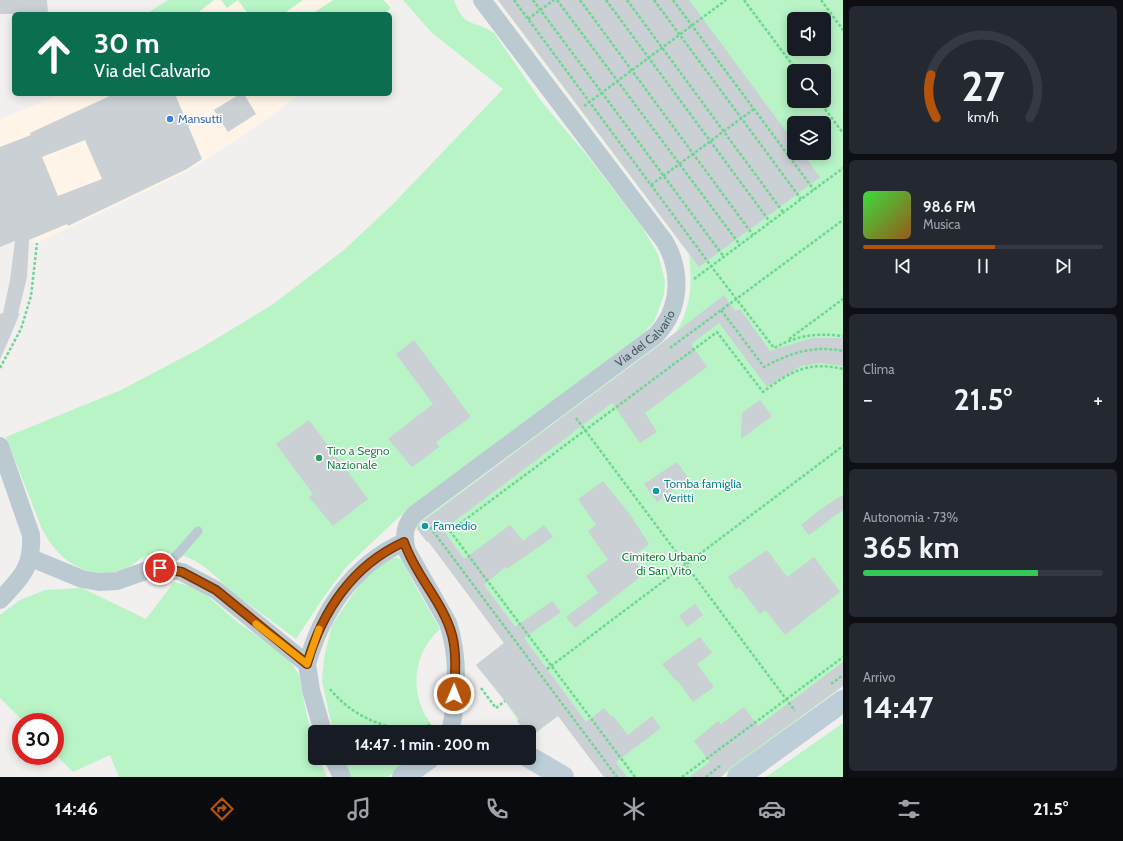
<!DOCTYPE html>
<html lang="it">
<meta charset="utf-8">
<style>
body{margin:0;font-family:Cabin,sans-serif;background:#242831;color:#f1f3f6;height:100vh;display:flex;flex-direction:column;font-size:15px;white-space:nowrap}
*{box-sizing:border-box;margin:0}
p{font-size:13px;color:#9ea1a6}
.icon{flex:none;width:22px;height:22px;fill:none;stroke:currentColor;stroke-width:2;stroke-linecap:round;stroke-linejoin:round}
.map{position:relative;flex:1;overflow:hidden}
.side{display:flex;flex-direction:column;gap:6px;padding:6px;background:#0d0f14;width:280px}
.side>*{flex:none}
.banner{position:absolute;left:12px;top:12px;width:380px;height:84px;border-radius:6px;box-shadow:0 2px 10px #0003;background:#0b6e4f;color:#fff;overflow:hidden}
.buttons{position:absolute;left:787px;top:12px;display:grid;gap:8px}
.buttons a{display:grid;place-items:center;width:44px;height:44px;border-radius:6px;background:#171b24;box-shadow:0 2px 10px #0003;font-size:20px}
.speed{position:absolute;left:12px;top:713px;display:flex;gap:8px;font-size:20px;font-weight:700;text-align:center}
.speed>*{display:grid;place-content:center;width:52px;height:52px;border-radius:50%;background:#171b24;box-shadow:0 2px 10px #0003;line-height:1}
.speed .limit{border:6px solid #d22;background:#fff;color:#111}
.pin{position:absolute;display:grid;place-items:center;width:34px;height:34px;color:#fff;margin:-17px;border:2px solid #fff;border-radius:50%;box-shadow:0 1px 4px #0007}
.me{position:absolute;width:44px;margin:-22px;rotate:1deg;stroke-linejoin:round;filter:drop-shadow(0 0 3px #0008)}
.turn{display:flex;align-items:center;gap:14px;height:84px;padding:0 16px;font-size:18px}
.turn .icon{width:52px;height:52px;stroke-width:2.5}
.turn b{display:block;font-size:28px;line-height:34px}
.big{font-size:30px;font-weight:700;line-height:1.1}
.side .tile{flex:1;display:flex;flex-direction:column;justify-content:center;gap:6px;min-width:0;padding:0 14px;border-radius:6px;background:#242831}
.side .dial{align-items:center;gap:0}
.dial svg{height:104px;overflow:visible;fill:none;stroke:#363941;stroke-width:7;stroke-linecap:round;text-anchor:middle}
.dial text{fill:#f1f3f6;stroke:none}
.song{display:flex;align-items:center;gap:12px}
.cover{width:48px;height:48px;border-radius:6px;background:linear-gradient(135deg,hsl(120 70% 55%),hsl(30 70% 35%))}
.played{height:4px;border-radius:2px;background:linear-gradient(90deg,#b45309 55%,#363941 55%)}
.keys{display:flex;justify-content:space-around;direction:ltr}
.heat{display:flex;justify-content:space-between;align-items:center;font-size:22px;direction:ltr}
.charge{height:6px;border-radius:3px;background:linear-gradient(90deg,#34c759 73%,#363941 0)}
.trip{position:absolute;left:308px;top:725px;width:228px;height:40px;border-radius:6px;background:#171b24;box-shadow:0 2px 10px #0003;font-weight:700;line-height:40px;text-align:center}
.tabs{display:flex;height:64px;justify-content:space-around;align-items:center;background:#090b0e;color:#9ea1a6}
.tabs .icon{width:28px;height:28px}
.tabs .active{color:#b45309}
.tabs b{font-size:18px;color:#f1f3f6}
main{display:flex;flex:1;min-height:0}
.map>svg:first-child{display:block}
</style>
<main>
<div class="map">
<svg width="843" height="777" viewBox="0 0 843 777">
<rect width="100%" height="100%" fill="#f2efef"/>
<g fill="#fef4e7">
<polygon points="214,0 387,0 393,8 387,14 196,14"/>
<polygon points="61,94 298,94 281,109 234,142 188,171 37,243 29,240 29,236 0,247 0,119"/>
</g>
<g fill="#b8f4c6" fill-rule="evenodd">
<polygon points="168,0 214,0 196,14 146,14"/>
<polygon points="221,0 303,0 283,14 248,14 238,0 227,8"/>
<polygon points="333,0 384,0 391,8 384,14 312,14"/>
<path d="M403,0h51c11,30 18,18 40,33l47,68 48,57 53,69 16,27 7,27 -1,14 -10,27 -11,11 -244,184 -52,49 -22,29 -29,44c-20,-15 -41,-30 -61,-45 -15,-13 -30,-30 -48,-37 -12,-5 -28,-6 -39,-2 -8,2 -14,10 -21,13 -37,15 -68,-6 -85,-39l-36,-92 115,-47 78,-41 73,-44 73,-56 48,-45 110,-115 -71,-56z"/>
<path d="M498,0h345v686l-122,91h-117l-46,-61 -28,21 -1,-5h-3l-21,-31 -29,-36 28,-22 -76,-102 -1,1 -12,-16 261,-194c16,-26 16,-49 13,-78zM794,19h30v30h-30zM794,71h30v30h-30zM794,123h30v30h-30z"/>
<path d="M391,558h7l6,4 8,18 28,49c-23,21 -30,52 -17,82 3,7 9,13 12,21h-102l-11,-51 2,-23 8,-33 32,-47z"/>
<polygon points="174,582 200,589 237,622 286,655 299,675 306,712 315,746 315,758 319,758 327,777 119,777 110,755 73,772 55,754 55,722 24,722 0,698 0,615 20,600 45,590 82,588 146,619"/>
<polygon points="843,723 843,777 766,777"/>
<polygon points="342,758 412,758 388,777 350,777"/>
</g>
<g fill="#cad0d4" fill-rule="evenodd">
<polygon points="0,0 47,0 48,14 0,14"/>
<polygon points="498,0 689,0 794,142 794,153 802,153 820,177 699,267"/>
<path d="M114,94h61l27,65 -15,10 -119,57 -1,-2 -38,16 -2,37 -9,37 2,-1 -20,47v-46l3,-1 7,-33 5,-39 -15,6v-100l31,-12 -1,-2zM85,140l17,39 -44,17 -16,-39z"/>
<polygon points="240,94 244,94 256,114 228,132 214,110"/>
<polygon points="724,295 735,311 740,309 770,351 812,338 843,338 843,366 820,363 801,366 767,387 719,323 691,344 707,367 645,413 657,432 640,443 612,403 443,530 464,559 510,525 523,541 544,525 553,537 507,569 505,567 484,585 515,627 552,601 561,612 524,638 586,722 604,708 612,717 613,716 628,735 652,716 661,728 616,762 627,777 604,777 558,716 530,737 529,732 526,732 517,721 519,719 505,701 476,665 504,643 428,541 427,542 417,529 422,522 662,343"/>
<polygon points="414,340 471,417 436,442 439,447 412,467 388,439 433,404 396,354"/>
<polygon points="760,400 772,416 741,439 742,413"/>
<polygon points="309,420 368,499 333,526 309,497 313,494 276,444"/>
<polygon points="677,462 689,479 657,502 644,484"/>
<polygon points="603,481 631,516 649,544 632,557 644,574 575,628 566,617 598,593 586,576 608,560 588,531 596,525 578,499"/>
<polygon points="843,495 843,510 809,535 801,525 825,506"/>
<polygon points="767,550 787,577 814,557 840,592 785,635 765,610 760,614 739,587 736,589 728,577"/>
<polygon points="695,604 703,615 687,627 679,616"/>
<polygon points="700,637 712,653 697,664 714,687 693,702 677,680 676,681 662,664"/>
<polygon points="843,662 843,686 731,767 721,777 689,777 710,762 694,741 718,721 721,724 744,707 758,726"/>
</g>
<g fill="none" stroke-linecap="round" stroke-linejoin="round">
<g stroke="#6cd692" stroke-width="2.5" stroke-dasharray="3 2" stroke-linecap="butt">
<path d="M514,0l197,266 63,82c24,-13 42,-15 69,-12"/>
<polyline points="533,0 724,257"/>
<polyline points="557,0 740,245"/>
<polyline points="580,0 753,235"/>
<polyline points="606,0 770,222"/>
<polyline points="627,0 783,212"/>
<polyline points="654,0 801,199"/>
<polyline points="673,0 814,190"/>
<polyline points="744,0 797,71"/>
<polyline points="821,0 843,30"/>
<polyline points="528,19 554,0"/>
<polyline points="819,101 843,133"/>
<polyline points="584,106 726,0"/>
<polyline points="651,185 754,109"/>
<polyline points="694,279 843,168"/>
<path d="M721,310l43,57c26,-14 49,-22 79,-16"/>
<polyline points="789,339 843,299"/>
<polyline points="670,348 843,220"/>
<polyline points="0,368 21,329 31,296 37,243"/>
<polyline points="576,418 795,711"/>
<polyline points="430,527 617,777"/>
<polyline points="547,669 843,446"/>
<polyline points="831,684 843,675"/>
<polyline points="481,688 496,708 505,701"/>
<path d="M330,689c16,20 41,35 67,39 11,1 23,-1 34,-3"/>
<path d="M635,777l-185,-246 267,-199 46,60c28,-21 45,-31 80,-23"/>
<polyline points="682,777 843,657"/>
<polyline points="706,777 721,765"/>
</g>
<polyline stroke="#bbcad0" stroke-width="9" points="161,568 178,554 198,531"/>
<g stroke="#bbcad0" stroke-width="18">
<path d="M0,446l31,89c2,32 -10,43 -31,65"/>
<polyline points="31,558 82,579 99,582 117,581 148,570 160,568 182,572 216,590 307,664 311,690 323,732"/>
<path d="M307,664c15,-53 46,-99 97,-122"/>
<path id="s1" d="M450,732c8,-33 9,-76 -2,-109l-41,-72c-4,-14 -3,-26 8,-37l241,-179c25,-26 26,-63 9,-93l-183,-242"/>
<polyline points="333,758 342,777"/>
</g>
<g stroke="#bdced8" stroke-width="22">
<polyline points="529,757 563,777"/>
<polyline points="403,777 429,758"/>
<polyline points="738,777 843,701"/>
</g>
</g>
<g fill="none" stroke-linecap="round" stroke-linejoin="round">
<defs>
<path id="route" d="M160,568l22,4 34,18 91,74c15,-53 46,-99 97,-122 11,33 39,60 48,93 5,19 3,40 2,59"/>
</defs>
<use href="#route" stroke="#753606" stroke-width="10"/>
<use href="#route" stroke="#b45309" stroke-width="7"/>
<polyline stroke="#f59e0b" stroke-width="7" points="256,624 307,664 319,629"/>
</g>
<circle fill="#3f7fe0" stroke="#fff" stroke-width="1.5" cx="170" cy="119" r="4"/>
<circle fill="#2e9e5b" stroke="#fff" stroke-width="1.5" cx="319" cy="458" r="4"/>
<g fill="#0f9aa8" stroke="#fff" stroke-width="1.5">
<circle cx="656" cy="491" r="4"/>
<circle cx="425" cy="526" r="4"/>
</g>
<g text-anchor="middle" stroke-width="3" stroke-linejoin="round" paint-order="stroke">
<g font-size="12" fill="#366cbe" stroke="#fff" text-anchor="start">
<text x="178" y="123">Mansutti</text>
</g>
<g font-size="12" fill="#45565f" stroke="#fff">
<text dy="4" stroke="none"><textPath href="#s1" startOffset="523">Via del Calvario</textPath></text>
</g>
<g font-size="12" fill="#27864d" stroke="#fff" text-anchor="start">
<text x="327" y="455">Tiro a Segno<tspan x="327" dy="14">Nazionale</tspan></text>
</g>
<g font-size="12" fill="#0d838f" stroke="#fff" text-anchor="start">
<text x="664" y="488">Tomba famiglia<tspan x="664" dy="14">Veritti</tspan></text>
<text x="433" y="530">Famedio</text>
</g>
<g font-size="12" fill="#0c8436" stroke="#fff">
<text x="664" y="561">Cimitero Urbano<tspan x="664" dy="14">di San Vito</tspan></text>
</g>
</g>
</svg>
<div class="buttons">
<a><svg class="icon" aria-label="sound" viewBox="0 0 24 24"><path d="M4 9h4l5-4v14l-5-4H4zM17 9q2 3 0 6"/></svg></a>
<a><svg class="icon" aria-label="search" viewBox="0 0 24 24"><circle cx="10" cy="10" r="6"/><path d="M15 15l6 6"/></svg></a>
<a><svg class="icon" aria-label="layers" viewBox="0 0 24 24"><path d="M12 4l9 5-9 5-9-5zM3 14l9 5 9-5"/></svg></a>
</div>
<div class="speed"><div class="limit">30</div></div>
<div class="pin" style="left:160px;top:568px;background:#d93025"><svg class="icon" aria-label="arrive" viewBox="0 0 24 24"><path d="M6 21V4h12l-3 4 3 4H6"/></svg></div>
<svg class="me" style="left:454px;top:694px" viewBox="-20 -20 40 40"><circle r="17" fill="#b45309" stroke="#fff" stroke-width="3"/><path d="M0-11L8 9 0 5-8 9z" fill="#fff"/></svg>
<div class="trip">14:47 · 1 min · 200 m</div>
<div class="banner">
<div class="turn"><svg class="icon" aria-label="ahead" viewBox="0 0 24 24"><path d="M12 20V5M6 11l6-6 6 6"/></svg><div><b>30 m</b>Via del Calvario</div></div>
</div>
</div>
<section class="side">
<div class="tile dial"><svg viewBox="0 0 100 80">
<path d="M14 69A42 42 0 1 1 86 69"/>
<path d="M14 69A42 42 0 0 1 10 36" stroke="#b45309"/>
<text x="50" y="56" font-size="32" font-weight="700">27</text>
<text x="50" y="72" font-size="11">km/h</text>
</svg></div>
<div class="tile">
<div class="song"><i class="cover"></i><div><b>98.6 FM</b><p>Musica</p></div></div>
<div class="played"></div>
<div class="keys"><svg class="icon" aria-label="previous" viewBox="0 0 24 24"><path d="M18 5L8 12l10 7zM5 5v14"/></svg><svg class="icon" aria-label="pause" viewBox="0 0 24 24"><path d="M8 5v14M16 5v14"/></svg><svg class="icon" aria-label="next" viewBox="0 0 24 24"><path d="M6 5l10 7-10 7zM19 5v14"/></svg></div>
</div>
<div class="tile"><p>Clima</p>
<div class="heat"><a>−</a><b class="big">21.5°</b><a>+</a></div>
</div>
<div class="tile"><p>Autonomia · 73%</p><b class="big">365 km</b><div class="charge"></div></div>
<div class="tile"><p>Arrivo</p><b class="big">14:47</b></div>
</section>
</main>
<nav class="tabs">
<b>14:46</b>
<svg class="icon active" aria-label="directions" viewBox="0 0 24 24"><path d="M12 3l9 9-9 9-9-9zM9 14v-3h6M13 9l2 2-2 2"/></svg>
<svg class="icon" aria-label="music" viewBox="0 0 24 24"><path d="M9 18V5l10-2v13"/><circle cx="6" cy="18" r="3"/><circle cx="16" cy="16" r="3"/></svg>
<svg class="icon" aria-label="phone" viewBox="0 0 24 24"><path d="M5 4h4l2 5-3 2q2 4 5 5l2-3 5 2v4C11 20 4 13 5 4z"/></svg>
<svg class="icon" aria-label="climate" viewBox="0 0 24 24"><path d="M12 3v18M4 7l16 10M4 17L20 7"/></svg>
<svg class="icon" aria-label="car" viewBox="0 0 24 24"><path d="M5 17H2v-5l4-1 3-4h7l3 4 3 1v5h-3M9 17h6M6 11h13"/><circle cx="7" cy="17" r="2"/><circle cx="17" cy="17" r="2"/></svg>
<svg class="icon" aria-label="filters" viewBox="0 0 24 24"><path d="M4 7h16M4 17h16"/><circle cx="9" cy="7" r="2"/><circle cx="15" cy="17" r="2"/></svg>
<b>21.5°</b>
</nav>
